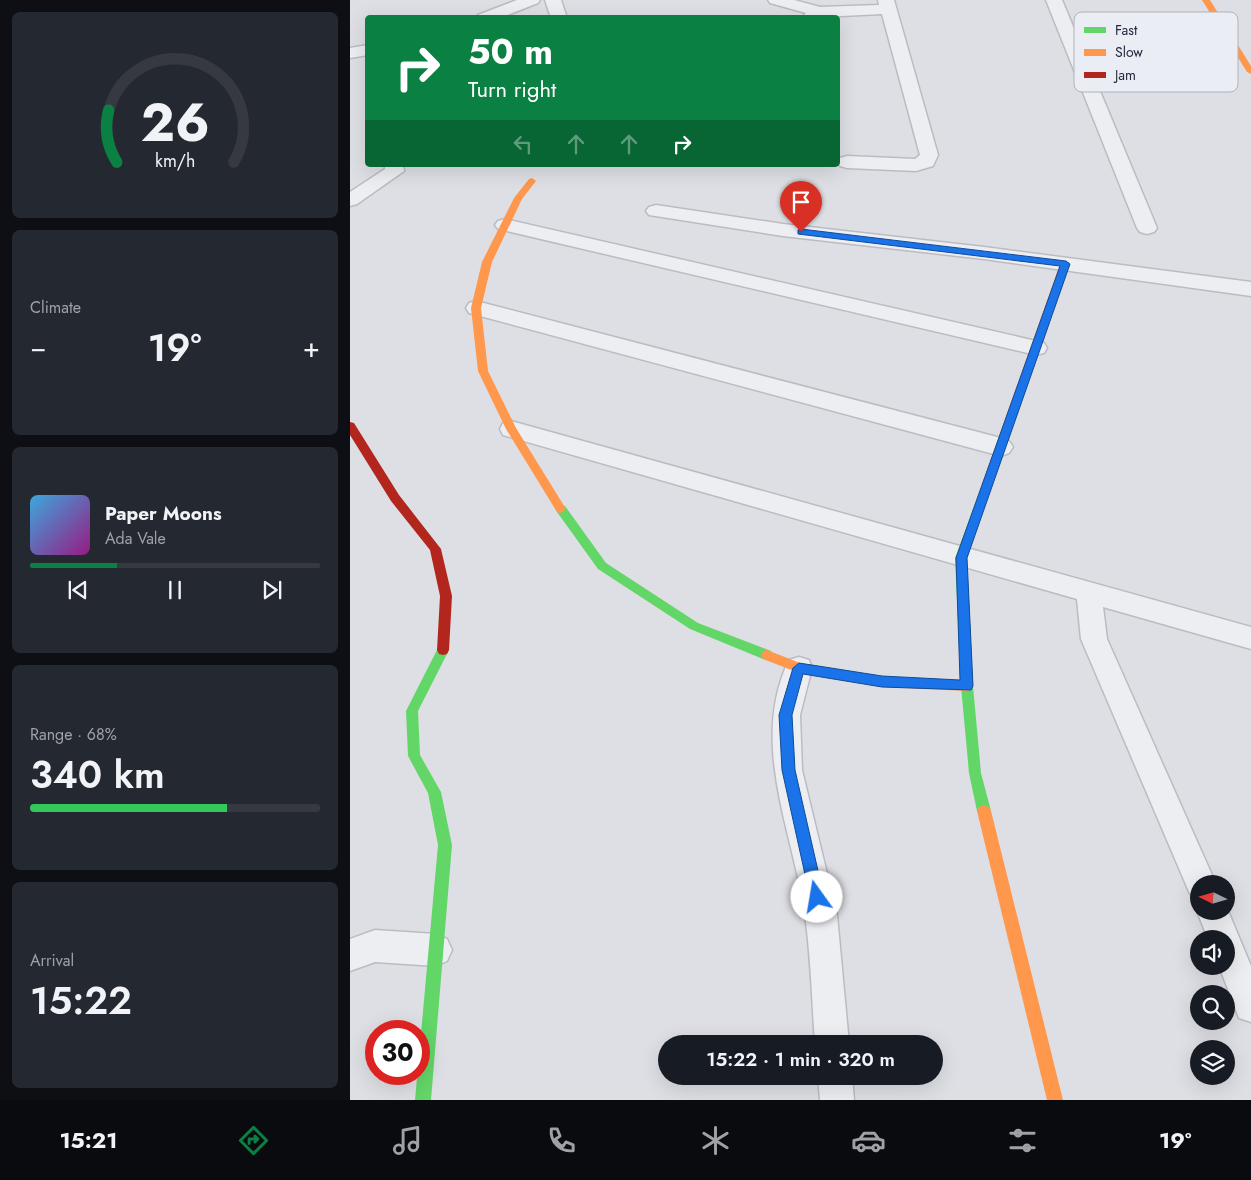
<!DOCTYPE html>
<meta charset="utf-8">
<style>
body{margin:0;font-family:Jost,sans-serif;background:#242831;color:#f1f3f6;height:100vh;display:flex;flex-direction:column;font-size:19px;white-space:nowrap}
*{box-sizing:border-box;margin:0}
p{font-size:16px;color:#9ea1a6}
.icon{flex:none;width:28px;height:28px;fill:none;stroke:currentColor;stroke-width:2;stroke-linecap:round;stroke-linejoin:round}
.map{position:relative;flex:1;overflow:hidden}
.details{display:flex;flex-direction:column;gap:12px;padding:12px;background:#0d0f14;width:350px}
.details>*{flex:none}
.banner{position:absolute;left:15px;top:15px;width:475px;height:152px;border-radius:5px;box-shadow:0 5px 20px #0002;background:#0b8043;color:#fff;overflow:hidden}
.needle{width:32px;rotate:275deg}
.buttons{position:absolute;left:840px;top:875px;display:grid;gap:10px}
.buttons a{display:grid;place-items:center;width:45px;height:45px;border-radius:50%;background:#171b24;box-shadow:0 5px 20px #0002;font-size:25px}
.speed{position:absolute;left:15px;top:1020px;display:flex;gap:10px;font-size:25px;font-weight:700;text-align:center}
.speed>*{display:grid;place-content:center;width:65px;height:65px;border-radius:50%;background:#171b24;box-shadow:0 5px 20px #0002;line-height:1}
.speed .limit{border:8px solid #d22;background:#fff;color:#111}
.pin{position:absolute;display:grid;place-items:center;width:42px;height:42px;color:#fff;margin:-51px -21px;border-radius:50% 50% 50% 0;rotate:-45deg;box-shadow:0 0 5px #0007}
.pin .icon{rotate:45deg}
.me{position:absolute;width:55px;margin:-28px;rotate:347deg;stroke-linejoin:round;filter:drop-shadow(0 0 4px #0008)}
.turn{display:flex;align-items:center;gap:18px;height:105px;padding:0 20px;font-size:22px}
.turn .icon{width:65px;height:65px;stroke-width:2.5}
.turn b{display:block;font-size:35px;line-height:42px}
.lanes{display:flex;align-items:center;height:48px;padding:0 20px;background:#0003;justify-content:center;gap:25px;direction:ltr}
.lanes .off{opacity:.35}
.big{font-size:38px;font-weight:600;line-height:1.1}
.details .tile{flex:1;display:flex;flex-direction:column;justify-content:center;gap:8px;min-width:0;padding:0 18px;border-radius:8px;background:#242831}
.details .dial{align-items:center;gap:0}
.dial svg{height:130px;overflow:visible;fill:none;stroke:#363941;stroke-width:7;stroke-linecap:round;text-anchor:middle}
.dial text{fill:#f1f3f6;stroke:none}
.song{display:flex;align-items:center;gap:15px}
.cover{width:60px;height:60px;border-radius:8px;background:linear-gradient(135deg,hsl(200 70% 55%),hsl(310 70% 35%))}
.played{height:5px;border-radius:2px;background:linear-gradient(90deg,#0b8043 30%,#363941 30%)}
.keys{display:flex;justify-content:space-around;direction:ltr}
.heat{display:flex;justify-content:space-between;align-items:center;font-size:28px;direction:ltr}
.charge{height:8px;border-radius:4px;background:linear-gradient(90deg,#34c759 68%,#363941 0)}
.trip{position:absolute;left:308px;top:1035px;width:285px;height:50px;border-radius:25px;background:#171b24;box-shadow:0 5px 20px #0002;font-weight:600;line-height:50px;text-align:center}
.menu{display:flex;height:80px;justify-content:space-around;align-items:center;background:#090b0e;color:#9ea1a6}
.menu .icon{width:35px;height:35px}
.menu .current{color:#0b8043}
.menu b{font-size:22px;color:#f1f3f6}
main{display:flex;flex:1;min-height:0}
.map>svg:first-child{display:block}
</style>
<main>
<section class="details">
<div class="tile dial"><svg viewBox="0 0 100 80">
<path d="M14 69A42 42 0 1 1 86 69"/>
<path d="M14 69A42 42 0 0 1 9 37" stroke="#0b8043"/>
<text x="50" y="56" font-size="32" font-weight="700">26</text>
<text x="50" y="72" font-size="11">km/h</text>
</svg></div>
<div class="tile"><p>Climate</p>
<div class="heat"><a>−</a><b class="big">19°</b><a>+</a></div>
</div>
<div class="tile">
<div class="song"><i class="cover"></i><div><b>Paper Moons</b><p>Ada Vale</p></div></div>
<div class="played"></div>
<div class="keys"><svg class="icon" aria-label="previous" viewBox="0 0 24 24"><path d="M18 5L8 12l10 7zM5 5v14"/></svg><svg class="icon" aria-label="pause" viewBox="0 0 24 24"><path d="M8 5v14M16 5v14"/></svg><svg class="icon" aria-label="next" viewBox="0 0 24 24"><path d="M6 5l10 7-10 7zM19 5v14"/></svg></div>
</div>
<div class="tile"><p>Range · 68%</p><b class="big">340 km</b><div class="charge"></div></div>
<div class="tile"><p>Arrival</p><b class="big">15:22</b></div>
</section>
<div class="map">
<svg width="901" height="1100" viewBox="0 0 901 1100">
<rect width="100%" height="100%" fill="#dedfe4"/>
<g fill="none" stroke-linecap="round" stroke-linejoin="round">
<defs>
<g id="street">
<polygon points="167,0 190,0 188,3 150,18 126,18 128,15"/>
<polygon points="195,0 211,0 217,18 201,18"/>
<polygon points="418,0 444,0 470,7 529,5 528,0 544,0 588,155 583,166 566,171 497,168 490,166 488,162 490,158 497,156 565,159 570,155 532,14 451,18 456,13 420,3"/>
<polygon points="696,0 712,0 807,228 804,232 797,234 790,232 787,228"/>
<polygon points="18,45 18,55 0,58 0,48"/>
<polygon points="35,165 53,165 54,171 7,204 0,206 0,192 35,169"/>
<polygon points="306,205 433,224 634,247 901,282 901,296 634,259 433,236 299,215 296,211 299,207"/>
<polygon points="155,219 686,341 694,343 697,348 694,353 686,355 148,229 145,225 148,221"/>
<polygon points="126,301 651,438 659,441 663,447 659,453 651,456 119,313 116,308 119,303"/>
<polygon points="161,421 901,627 901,649 753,607 757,639 866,884 849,884 849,898 840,894 731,639 727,599 153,435 150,429 153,423"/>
<path d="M449,657l10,3 3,8 -12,47 2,55 35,145 12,129h-34c-3,-43 -4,-87 -10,-129 -12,-84 -56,-172 -16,-255z"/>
<polygon points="876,906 901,966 901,1022 889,1018 869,966 876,966 876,939 858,939 847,911 849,908 849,911 876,911"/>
<polygon points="25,930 86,934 97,939 102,950 97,961 86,966 25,962 0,971 0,939"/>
<polygon points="468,1076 502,1076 504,1100 470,1100"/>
</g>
</defs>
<use href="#street" stroke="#bbbcc2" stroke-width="3"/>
<use href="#street" fill="#edeef1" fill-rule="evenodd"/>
<g fill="#63d668" fill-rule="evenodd">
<polygon points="630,500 635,504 617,558 623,686 631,773 641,811 639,815 634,817 629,815 627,811 619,773 611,686 605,558 625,504"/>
<polygon points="211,505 215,506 256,563 348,623 421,651 423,655 421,659 417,660 413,659 340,629 248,569 207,512 206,509"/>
<polygon points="93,645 97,646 99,650 68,711 70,755 91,792 102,845 81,1100 65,1100 88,845 78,793 58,756 56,711 89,646"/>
</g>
<g fill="#ff974d" fill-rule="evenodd">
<polygon points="852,0 860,0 901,66 901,74 897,72"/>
<polygon points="182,178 186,181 172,199 142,262 131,308 138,371 166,428 216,509 211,513 207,512 156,429 128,371 121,308 132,262 164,198 179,179"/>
<polygon points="715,261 720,264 635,504 634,507 626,507 625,504 710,264"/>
<polygon points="417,650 450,663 532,677 617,681 621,682 623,686 621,690 617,691 532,687 449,673 413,659 411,655 413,651"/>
<polygon points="634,805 639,807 641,811 713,1100 697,1100 627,811 629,807"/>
</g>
<polygon fill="#b3261e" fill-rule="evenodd" points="0,422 4,423 49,495 91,549 102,596 99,650 97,654 93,655 89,654 87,650 90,596 80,550 41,501 0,435"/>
</g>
<polygon fill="#1a73e8" stroke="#114b97" points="451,229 716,261 720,264 617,558 623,686 621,690 532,687 453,674 442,715 445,770 474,897 472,902 467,904 462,902 460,897 432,770 429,715 443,668 449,663 532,676 610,680 606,558 710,266 448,234 448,230"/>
<rect x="724" y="12" width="164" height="80" rx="8" fill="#ebedf5" stroke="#afb2be" stroke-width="1"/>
<rect x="734" y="27" width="22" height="6" fill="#63d668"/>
<rect x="734" y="49" width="22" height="7" fill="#ff974d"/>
<rect x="734" y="72" width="22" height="6" fill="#b3261e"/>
<g font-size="14" fill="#24293e">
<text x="765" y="35">Fast</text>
<text x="765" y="57">Slow</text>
<text x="765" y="80">Jam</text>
</g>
</svg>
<div class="buttons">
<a><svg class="needle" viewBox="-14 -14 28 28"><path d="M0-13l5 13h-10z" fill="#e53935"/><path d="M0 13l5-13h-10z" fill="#9ea1a6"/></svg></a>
<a><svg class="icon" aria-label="sound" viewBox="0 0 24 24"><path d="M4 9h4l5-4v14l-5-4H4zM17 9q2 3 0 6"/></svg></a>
<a><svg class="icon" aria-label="search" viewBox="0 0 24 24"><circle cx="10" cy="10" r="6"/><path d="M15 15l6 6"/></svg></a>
<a><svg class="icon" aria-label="layers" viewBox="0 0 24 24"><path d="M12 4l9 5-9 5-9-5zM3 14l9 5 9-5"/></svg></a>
</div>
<div class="speed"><div class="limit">30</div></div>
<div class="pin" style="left:451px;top:232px;background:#d93025"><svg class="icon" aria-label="arrive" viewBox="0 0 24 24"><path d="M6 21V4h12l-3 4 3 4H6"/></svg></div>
<svg class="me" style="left:467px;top:897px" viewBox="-20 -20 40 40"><circle r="19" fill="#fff"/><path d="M0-13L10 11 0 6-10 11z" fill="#1a73e8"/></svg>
<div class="trip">15:22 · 1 min · 320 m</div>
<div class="banner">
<div class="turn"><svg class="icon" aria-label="right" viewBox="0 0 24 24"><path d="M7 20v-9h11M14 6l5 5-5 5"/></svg><div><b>50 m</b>Turn right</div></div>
<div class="lanes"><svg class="icon off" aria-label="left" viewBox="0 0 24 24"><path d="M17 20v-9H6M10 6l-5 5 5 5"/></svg><svg class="icon off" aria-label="ahead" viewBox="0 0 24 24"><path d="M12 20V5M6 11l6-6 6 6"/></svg><svg class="icon off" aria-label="ahead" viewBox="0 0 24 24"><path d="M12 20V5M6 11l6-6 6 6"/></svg><svg class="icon" aria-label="right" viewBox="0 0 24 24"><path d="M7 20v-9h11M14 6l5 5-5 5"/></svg></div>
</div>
</div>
</main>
<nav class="menu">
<b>15:21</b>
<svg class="icon current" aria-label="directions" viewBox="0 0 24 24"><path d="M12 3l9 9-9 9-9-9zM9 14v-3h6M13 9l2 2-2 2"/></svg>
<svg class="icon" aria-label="music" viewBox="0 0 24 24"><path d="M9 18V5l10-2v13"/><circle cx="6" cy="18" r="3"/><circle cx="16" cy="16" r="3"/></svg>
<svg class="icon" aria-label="phone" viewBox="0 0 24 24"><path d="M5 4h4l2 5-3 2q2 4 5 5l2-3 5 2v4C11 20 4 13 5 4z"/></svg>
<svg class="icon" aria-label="climate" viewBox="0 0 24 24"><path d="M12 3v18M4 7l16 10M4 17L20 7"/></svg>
<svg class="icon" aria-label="car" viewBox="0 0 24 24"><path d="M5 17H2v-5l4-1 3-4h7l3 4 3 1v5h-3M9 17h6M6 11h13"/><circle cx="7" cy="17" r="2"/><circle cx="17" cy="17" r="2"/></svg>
<svg class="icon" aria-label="filters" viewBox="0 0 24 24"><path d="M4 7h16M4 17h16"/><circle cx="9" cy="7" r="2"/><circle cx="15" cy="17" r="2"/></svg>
<b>19°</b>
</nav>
